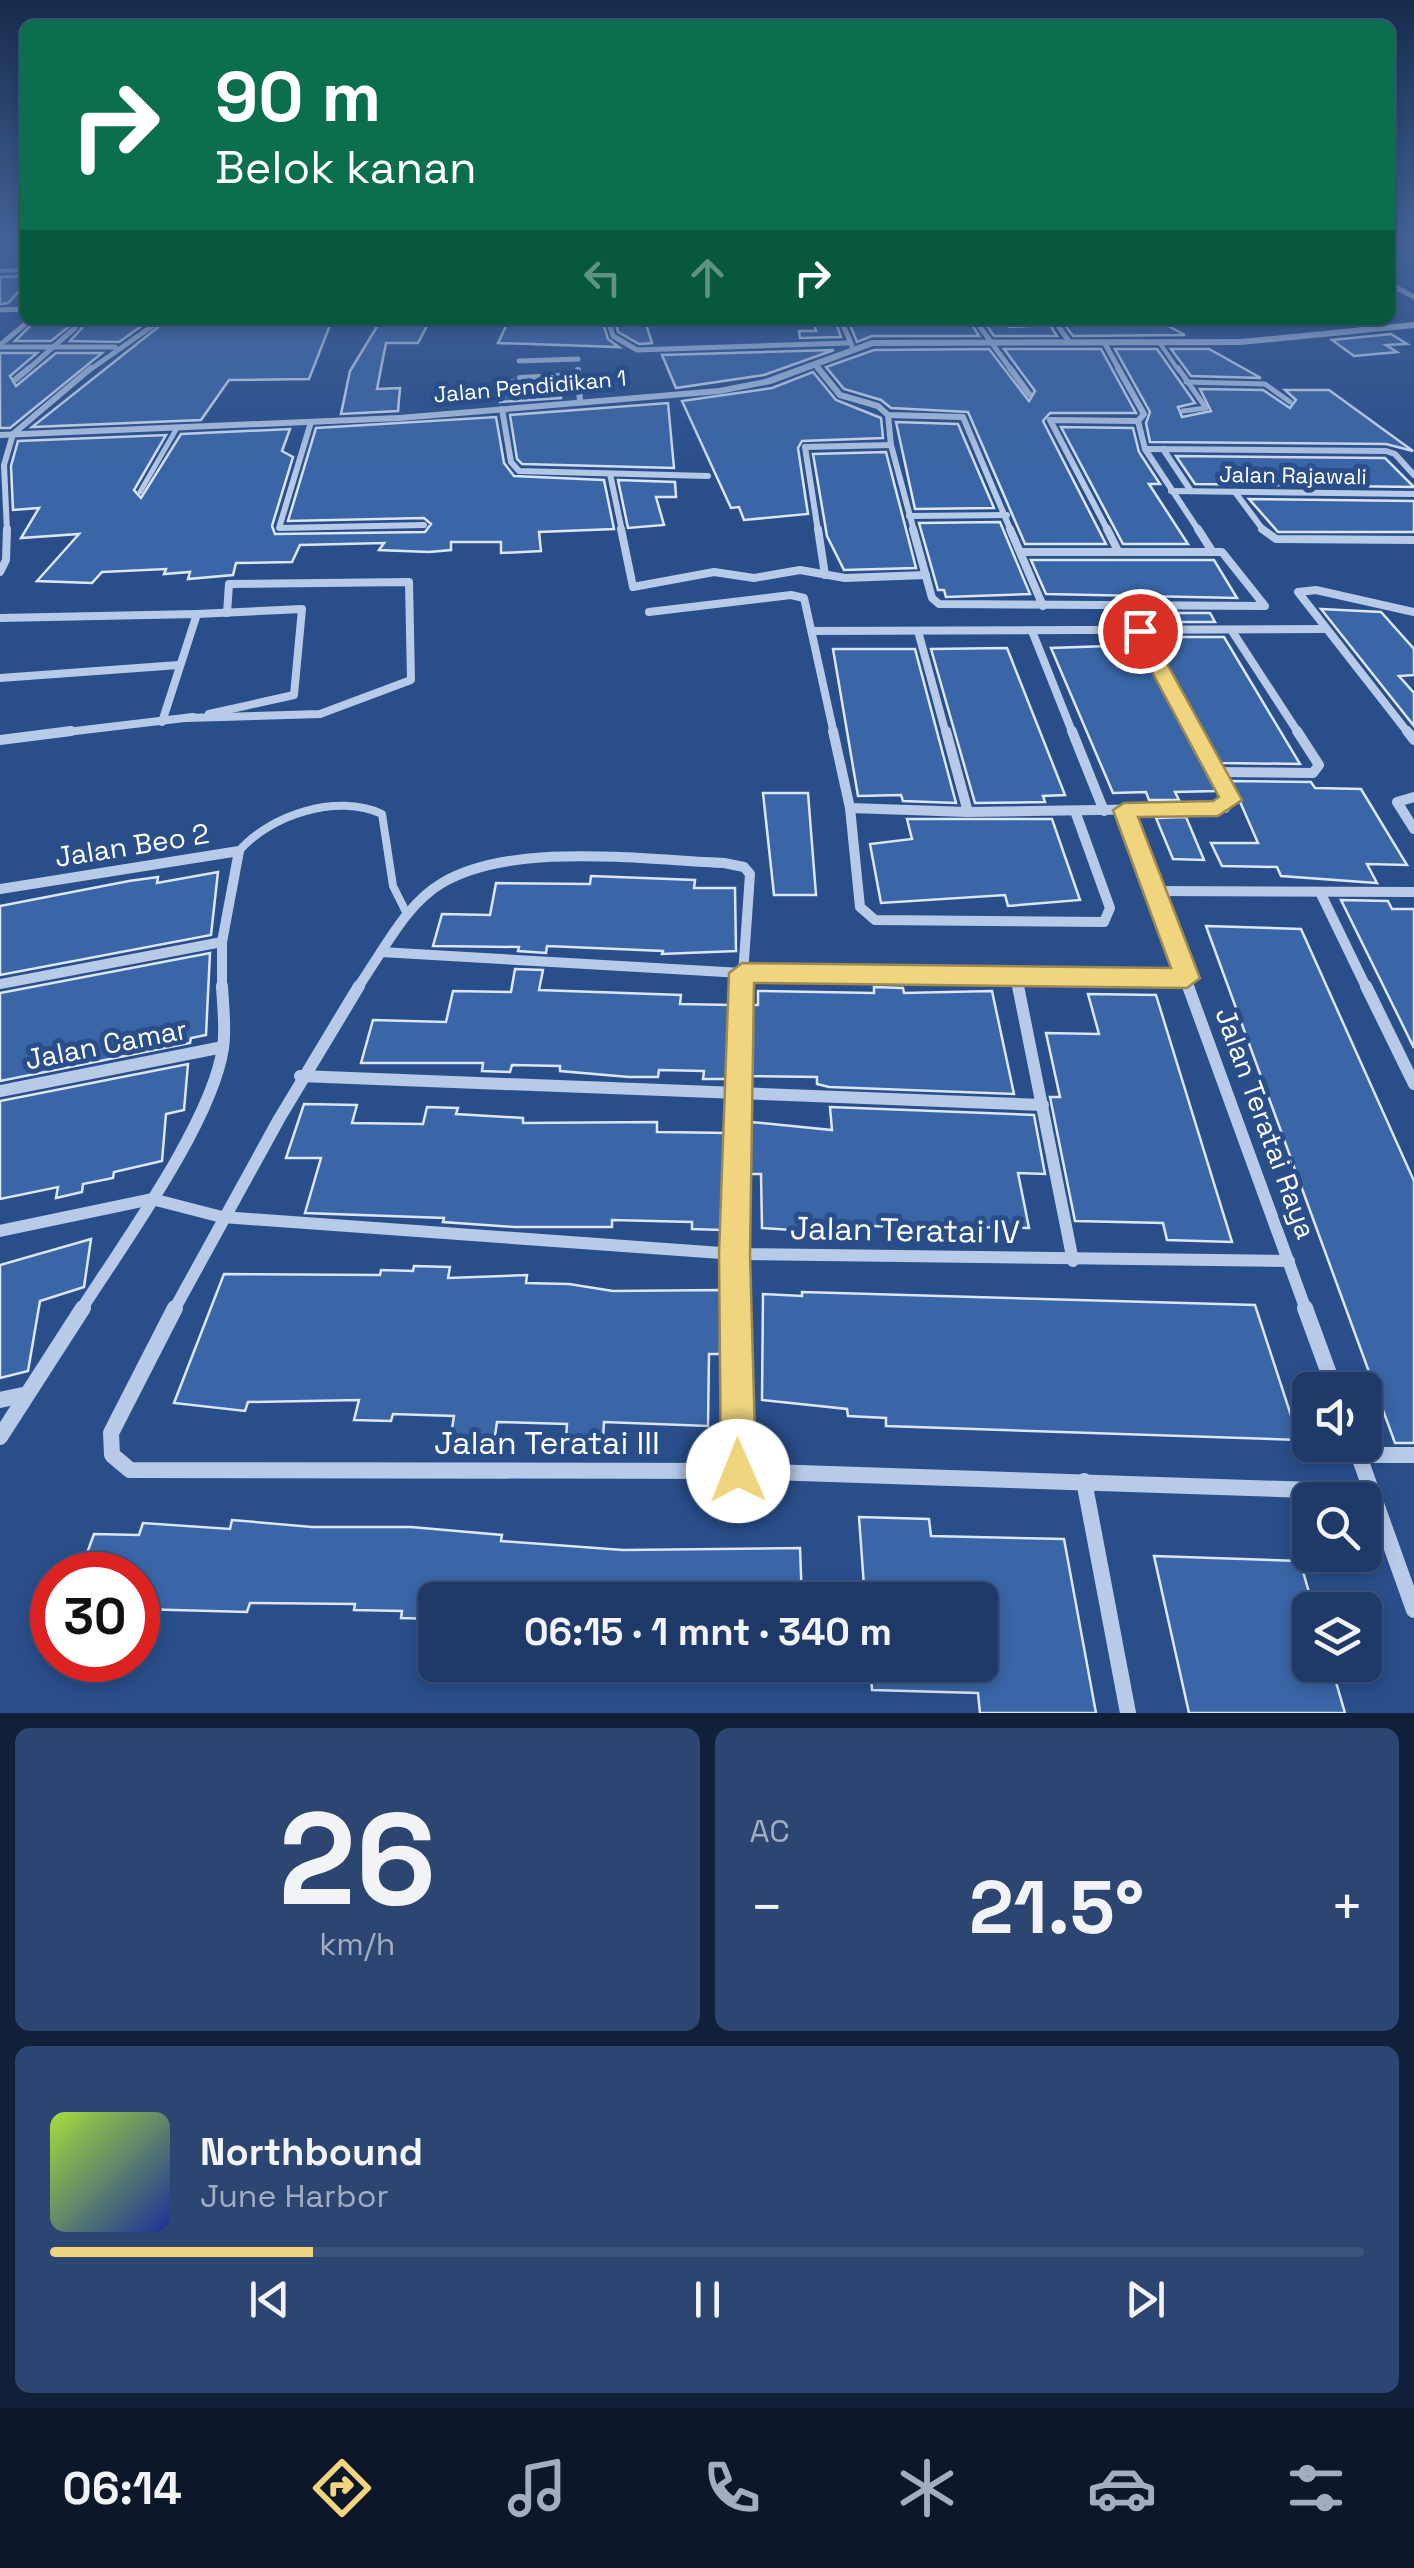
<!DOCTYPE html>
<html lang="id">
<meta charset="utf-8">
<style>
body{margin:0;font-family:"Space Grotesk",sans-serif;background:#2c4571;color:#f1f3f6;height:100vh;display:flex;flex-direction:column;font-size:38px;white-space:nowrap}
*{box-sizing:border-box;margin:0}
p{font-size:32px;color:#a1adc0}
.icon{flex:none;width:55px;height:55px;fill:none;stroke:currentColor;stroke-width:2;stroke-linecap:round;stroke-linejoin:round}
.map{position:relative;height:1713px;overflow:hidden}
.sheet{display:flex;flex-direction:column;gap:15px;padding:15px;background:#112039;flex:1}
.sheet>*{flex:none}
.top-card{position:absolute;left:20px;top:20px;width:1375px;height:305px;border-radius:15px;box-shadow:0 5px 15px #0003,0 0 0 2px #3c547c;background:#0b6e4f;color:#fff;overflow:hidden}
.tools{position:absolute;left:1292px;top:1372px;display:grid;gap:20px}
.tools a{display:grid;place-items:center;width:90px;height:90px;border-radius:15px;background:#1f3a68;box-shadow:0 5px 15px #0003,0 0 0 2px #3c547c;font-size:50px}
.speed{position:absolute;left:30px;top:1552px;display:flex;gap:20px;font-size:50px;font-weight:700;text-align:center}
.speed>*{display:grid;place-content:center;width:130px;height:130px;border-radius:50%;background:#1f3a68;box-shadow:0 5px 15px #0003,0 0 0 2px #3c547c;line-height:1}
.speed .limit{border:15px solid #d22;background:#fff;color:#111}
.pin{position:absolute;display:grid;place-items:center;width:85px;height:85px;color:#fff;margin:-42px;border:5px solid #fff;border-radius:50%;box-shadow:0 2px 10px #0007}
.me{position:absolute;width:110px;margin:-55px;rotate:359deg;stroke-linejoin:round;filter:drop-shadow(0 0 8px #0008)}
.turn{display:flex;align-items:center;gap:35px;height:210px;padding:0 30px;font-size:45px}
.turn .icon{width:130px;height:130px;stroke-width:2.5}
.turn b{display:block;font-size:70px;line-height:85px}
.lanes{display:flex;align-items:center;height:95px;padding:0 30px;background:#0003;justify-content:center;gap:50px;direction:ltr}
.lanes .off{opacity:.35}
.big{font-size:75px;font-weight:700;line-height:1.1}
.sheet .widget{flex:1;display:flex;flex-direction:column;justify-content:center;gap:15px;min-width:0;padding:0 35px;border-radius:15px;background:#2c4571}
.sheet .dial{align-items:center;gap:0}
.dial b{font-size:130px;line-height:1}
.song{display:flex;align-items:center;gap:30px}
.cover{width:120px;height:120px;border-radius:15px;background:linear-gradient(135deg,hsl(80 70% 55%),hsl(230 70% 35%))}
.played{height:10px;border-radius:5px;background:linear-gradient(90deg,#f0d57e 20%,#3c547c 20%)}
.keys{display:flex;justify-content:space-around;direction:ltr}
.heat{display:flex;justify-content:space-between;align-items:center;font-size:55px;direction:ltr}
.sheet .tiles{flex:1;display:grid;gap:15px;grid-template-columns:1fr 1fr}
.widget:last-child{grid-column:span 2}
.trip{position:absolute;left:418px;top:1582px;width:580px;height:100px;border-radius:15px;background:#1f3a68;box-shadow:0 5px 15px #0003,0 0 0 2px #3c547c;font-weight:700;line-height:100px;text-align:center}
.dock{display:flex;height:160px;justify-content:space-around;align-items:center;background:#0c172a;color:#a1adc0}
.dock .icon{width:70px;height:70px}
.dock .selected{color:#f0d57e}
.dock b{font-size:45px;color:#f1f3f6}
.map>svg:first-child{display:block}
</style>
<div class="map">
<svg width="1414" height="1713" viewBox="0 0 1414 1713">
<rect width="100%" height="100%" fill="#294e8a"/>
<g fill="#3a65a6" stroke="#dbe6f7" stroke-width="2.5">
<polygon points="25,276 25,285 8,303 0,304 0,277"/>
<polygon points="36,320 150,320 119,342 70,341 82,328 76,321 51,341 15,341"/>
<polygon points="167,320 332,320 309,379 229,380 201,420 32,427"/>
<polygon points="381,320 430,320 418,343 386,343 377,389 400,388 398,411 341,414 350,371"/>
<polygon points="509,320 602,320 608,339 619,347 498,343"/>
<polygon points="615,320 646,324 652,343 639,344 618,332"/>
<polygon points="813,320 835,320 841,337 800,338 799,331 816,331"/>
<polygon points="848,320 969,320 979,336 872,336 857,342"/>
<polygon points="983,320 1005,320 1009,327 1050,325 1057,336 994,336"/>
<polygon points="1121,320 1157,320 1185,335 1073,336 1064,324 1122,323"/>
<polygon points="1391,334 1407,344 1386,345 1397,352 1354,356 1332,340"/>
<polygon points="989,349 1029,401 1035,391 1004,349 1101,349 1136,413 1050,413 1043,421 1106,544 1025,544 968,412 891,408 881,400 844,389 826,367 874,350"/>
<polygon points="1115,349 1157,349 1195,403 1178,407 1182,417 1211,411 1200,389 1263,390 1290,408 1296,400 1285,390 1329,390 1413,451 1386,444 1150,442 1146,423 1150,412"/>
<polygon points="1171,349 1209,349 1261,378 1191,376"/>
<polygon points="834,350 764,375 676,388 662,355"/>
<polygon points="0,353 37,353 10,376 16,386 56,353 102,353 10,428 0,428"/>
<polygon points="813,372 836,400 881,418 883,438 802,441 798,448 808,514 744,520 739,507 731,508 682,401 772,388"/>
<polygon points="514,380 520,385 559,383 561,398 500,402 501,392 508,391 507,381"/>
<polygon points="668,403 674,468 522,464 517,459 510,415"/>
<polygon points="496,417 504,463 514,476 604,480 614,529 539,532 541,551 501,553 501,542 451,542 451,550 429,552 379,550 384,543 300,545 292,562 236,563 233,575 188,579 190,572 164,574 166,569 102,572 92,583 37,581 79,534 21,538 39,508 13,510 11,466 18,441 166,435 134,490 141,498 181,434 290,429 282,451 293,457 272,526 275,534 425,532 431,524 424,518 288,521 316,428"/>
<polygon points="896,422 958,424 994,508 915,509"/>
<polygon points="1061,427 1133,428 1139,452 1160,484 1149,484 1188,544 1123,544"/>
<polygon points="886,452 916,568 844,570 827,536 813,454"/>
<polygon points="1176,456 1385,458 1414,487 1195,484"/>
<polygon points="618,480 675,482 676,497 656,497 664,525 628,528"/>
<polygon points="1249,499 1414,501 1414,532 1278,532"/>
<polygon points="1000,522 1030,594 946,597 944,590 938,590 919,523"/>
<polygon points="1031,560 1214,560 1237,598 1046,594"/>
<polygon points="1321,609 1381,612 1414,649 1414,675 1399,676 1414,693 1414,726"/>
<polygon points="1155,613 1210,613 1215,622 1160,622"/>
<polygon points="1168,637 1224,637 1300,764 1221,763 1155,645 1154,640"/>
<polygon points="1138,645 1185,732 1216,791 1175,792 1179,800 1149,800 1146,792 1113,793 1051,648"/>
<polygon points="1007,648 1065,795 1043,796 1045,802 975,803 931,649"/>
<polygon points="833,649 915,649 956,803 903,801 901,795 858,796"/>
<polygon points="1231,781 1311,782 1315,788 1361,789 1407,865 1367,864 1377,883 1281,876 1277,867 1222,866 1211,843 1258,843"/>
<polygon points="763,793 808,793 816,895 774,895"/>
<polygon points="1186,817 1204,860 1173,859 1156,818"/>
<polygon points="907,819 1052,819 1080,900 1008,906 1005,895 881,903 870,844 912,839"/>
<polygon points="218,872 211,935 0,975 0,906 129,881 158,877 157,883"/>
<polygon points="591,876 695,880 694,888 735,888 736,951 662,954 663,951 547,946 546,953 518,951 519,947 433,946 442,914 490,915 496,883 590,884"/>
<polygon points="1341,900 1388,901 1392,909 1414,909 1414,1048"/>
<polygon points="1206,926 1301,929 1414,1181 1414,1443 1395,1443"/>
<polygon points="210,953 206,1035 191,1038 190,1043 0,1081 0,993"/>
<polygon points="515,969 543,970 539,990 681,995 680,1004 732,1005 730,1079 703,1079 704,1071 659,1070 658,1077 629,1077 560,1071 560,1066 512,1065 510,1072 482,1071 483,1063 361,1063 373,1020 446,1022 453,991 511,992"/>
<polygon points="874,987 903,988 904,993 992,991 1014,1094 829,1087 817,1084 817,1077 750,1076 752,1005 758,1005 758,991 874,993"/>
<polygon points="1088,994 1156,995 1232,1242 1167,1240 1163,1223 1075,1221 1050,1097 1060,1097 1046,1033 1099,1034"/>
<polygon points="188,1064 184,1110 166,1114 162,1161 114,1172 113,1178 83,1184 82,1192 56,1198 58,1187 0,1199 0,1101"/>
<polygon points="304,1104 357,1105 352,1123 423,1124 427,1107 458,1108 456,1114 523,1118 523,1123 657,1122 657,1132 729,1133 722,1230 692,1229 692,1222 612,1220 612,1227 514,1227 443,1222 444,1218 305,1213 321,1158 286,1158"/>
<polygon points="830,1107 1034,1115 1045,1174 1018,1173 1029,1228 866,1226 866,1231 838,1233 762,1228 761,1174 749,1174 752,1122 832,1130"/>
<polygon points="91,1239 84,1287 40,1301 28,1371 0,1378 0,1265"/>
<polygon points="414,1266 450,1267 448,1278 527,1275 526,1283 569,1284 613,1291 721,1290 720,1354 709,1354 708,1426 604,1422 603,1440 566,1439 567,1424 497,1422 494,1443 450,1442 454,1416 393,1414 391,1421 354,1420 359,1400 248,1402 245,1411 174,1403 224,1274 380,1275 381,1270 413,1271"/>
<polygon points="802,1292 1255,1305 1299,1440 886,1426 886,1418 848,1416 847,1409 762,1400 763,1294 802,1296"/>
<polygon points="859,1517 929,1519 931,1536 1064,1539 1096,1713 980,1713 978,1693 872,1690 870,1665 980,1665 980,1600 865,1600"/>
<polygon points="232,1520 312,1527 411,1527 502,1535 501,1541 623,1550 800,1548 802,1600 435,1600 435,1619 401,1618 402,1611 354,1610 355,1604 250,1603 247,1612 138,1609 138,1575 79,1575 94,1534 139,1535 143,1523 230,1529"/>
<polygon points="1154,1556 1300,1561 1314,1610 1310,1610 1310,1665 1331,1665 1345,1713 1189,1713"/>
</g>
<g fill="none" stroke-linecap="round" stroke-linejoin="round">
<g stroke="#b7cbe9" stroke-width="4">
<polyline points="0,271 25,270"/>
<polyline points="1159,342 1179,371"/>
</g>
<g stroke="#b7cbe9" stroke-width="5">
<polyline points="1178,368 1206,408 1183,411"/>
<polyline points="1186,382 1265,384 1290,402"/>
<polyline points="140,492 177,428"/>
</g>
<path stroke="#b7cbe9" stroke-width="8" d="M239,851c31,-36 98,-58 143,-37l11,72 13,26"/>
<g stroke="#b7cbe9" stroke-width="5">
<polyline points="1390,284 1414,297"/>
<polyline points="0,310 25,309"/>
<polyline points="608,320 613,336 637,350 848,343"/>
<polyline points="841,320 852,346"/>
<polyline points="975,320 1012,371"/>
<polyline points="1054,320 1068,340"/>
<polyline points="1104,342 1120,371"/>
<polyline points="0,345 30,320"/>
<polyline points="0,347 115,347"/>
<polyline points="519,361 578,359"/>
<polyline points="815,364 820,371"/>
<polyline points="26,371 76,327"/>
<polyline points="88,371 161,320"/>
</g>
<g stroke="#b7cbe9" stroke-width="6">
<polyline points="818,368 840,395 878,406 888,415 963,417 1011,531"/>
<polyline points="1010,368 1029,394"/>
<polyline points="1118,368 1144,414 1138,421 1145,449 1199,531"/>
<polyline points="578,370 580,402"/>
<polyline points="520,378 579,375"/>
<polyline points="16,379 29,368"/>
<polyline points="502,409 511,462 519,471 708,476"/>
<polyline points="888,415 891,445 914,531"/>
<polyline points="311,422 279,528 424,525"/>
<polyline points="1145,449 1386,451 1395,454 1414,475"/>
<polyline points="1163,449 1191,491"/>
<polyline points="610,474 622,531"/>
<polyline points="1171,491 1414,494"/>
<polyline points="1235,492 1264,531"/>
<polyline points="909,516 1007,515"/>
<polyline points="7,531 4,465 13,434 91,368"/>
<polyline points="818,531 805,447 891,445"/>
<polyline points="1108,531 1050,420 1138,421"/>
</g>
<g stroke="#b7cbe9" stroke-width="8">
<polyline points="621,529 633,587 714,572 754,578 800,570 845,578 926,575"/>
<polyline points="818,529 825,575"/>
<polyline points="913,529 932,598 939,604 1265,606 1222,552 1023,552"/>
<polyline points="1010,529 1043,606"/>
<polyline points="1107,529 1118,551"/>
<polyline points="1198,529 1212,551"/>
<polyline points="1262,529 1276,539 1414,540"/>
<polyline points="0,572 6,560 7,529"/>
<polyline points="649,612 791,595 804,598 834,734"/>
<polyline points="197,614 302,609 294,695 209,714"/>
<polyline points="0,618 197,614 162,722"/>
<polyline points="812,631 1323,629"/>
<polyline points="918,631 946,734"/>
<polyline points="1032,631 1073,734"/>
<polyline points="1139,631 1195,734"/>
<polyline points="1232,631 1299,734"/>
<polyline points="0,678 179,665"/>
<polyline points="186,718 320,714 411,680 409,582 229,584 227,613"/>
<polyline points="50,734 193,717"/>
<polyline points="1409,734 1298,592 1316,590 1414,612"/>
</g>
<g stroke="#b7cbe9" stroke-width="10">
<polyline points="833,731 850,808 860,907 875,920 1104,922 1110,908 1075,811"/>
<polyline points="946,731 968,812"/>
<polyline points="1072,731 1104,811"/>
<polyline points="1407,731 1414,740"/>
<polyline points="0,740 71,731"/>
<polyline points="1218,772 1313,773 1319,765 1297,731"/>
<polyline points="1414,797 1397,802 1414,829"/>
<polyline points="850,808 968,812 1225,808 1231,800 1194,731"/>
<polyline points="1124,810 1189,989"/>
<polyline points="0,889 239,851 222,942 222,989"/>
<polyline points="1155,891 1414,892"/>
<polyline points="1321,894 1367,989"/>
<path d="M381,952c16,-25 34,-53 61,-69 71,-42 202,-23 282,-20l20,4 6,7 -8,115"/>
<polyline points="1016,976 1019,989"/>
<polyline points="0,984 222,942"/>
<polyline points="357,989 381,952 742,973 1187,979"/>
</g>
<g stroke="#b7cbe9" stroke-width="12">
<polyline points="1018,986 1073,1261"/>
<polyline points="1188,986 1306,1310"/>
<polyline points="1366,986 1414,1084"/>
<polyline points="300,1076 1043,1105"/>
<polyline points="0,1091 223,1047"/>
<polyline points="0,1231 152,1199 222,1217 735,1254 1289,1261"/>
<path d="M81,1310c42,-66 131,-188 142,-262 3,-20 0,-42 -1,-62"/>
<polyline points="174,1310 279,1119 359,986"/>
<polyline points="736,1310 742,986"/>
</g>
<g stroke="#b7cbe9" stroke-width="16">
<polyline points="175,1308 111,1433 112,1455 130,1470 738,1471 1372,1492"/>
<polyline points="736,1308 738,1471"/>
<polyline points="1305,1308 1335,1390"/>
<polyline points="0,1400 23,1395"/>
<polyline points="0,1437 83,1308"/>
<polyline points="1355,1445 1414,1610"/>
<polyline points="1359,1455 1414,1455"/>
<polyline points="1084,1481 1128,1713"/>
</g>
<polygon fill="#b7cbe9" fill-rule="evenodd" points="1414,322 1414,328 1241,345 873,346 771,384 719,394 399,421 0,438 0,432 399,415 719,388 765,379 872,340 1241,339"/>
</g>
<linearGradient id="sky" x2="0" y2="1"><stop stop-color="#172b4c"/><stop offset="0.5" stop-color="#436398"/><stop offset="1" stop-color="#436398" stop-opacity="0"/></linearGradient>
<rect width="1414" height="481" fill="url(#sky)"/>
<polygon fill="#f0d57e" stroke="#9c8a52" stroke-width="2.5" points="1140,626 1149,631 1242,800 1218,816 1138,817 1200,978 1187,988 754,983 750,1254 756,1471 751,1484 738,1489 726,1484 721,1471 719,1254 729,973 742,963 1171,968 1113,810 1124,803 1213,801 1219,797 1130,631"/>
<g text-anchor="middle" stroke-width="10" stroke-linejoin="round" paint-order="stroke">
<g font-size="22" fill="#fff" stroke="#294e8a">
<text transform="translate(530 386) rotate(-5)" y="8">Jalan Pendidikan 1</text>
<text transform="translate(1293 475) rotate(1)" y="8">Jalan Rajawali</text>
</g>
<g font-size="28" fill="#fff" stroke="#294e8a">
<text transform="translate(132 845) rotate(-9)" y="10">Jalan Beo 2</text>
<text transform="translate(106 1044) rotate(-11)" y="10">Jalan Camar</text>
<text transform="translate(1266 1123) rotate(70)" y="10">Jalan Teratai Raya</text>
</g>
<g font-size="32" fill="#fff" stroke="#294e8a">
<text transform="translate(905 1230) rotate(1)" y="11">Jalan Teratai IV</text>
<text x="547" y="1454">Jalan Teratai III</text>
</g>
</g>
</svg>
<div class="tools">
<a><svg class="icon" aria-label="sound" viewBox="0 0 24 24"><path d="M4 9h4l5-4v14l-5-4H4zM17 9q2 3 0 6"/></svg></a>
<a><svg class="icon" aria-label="search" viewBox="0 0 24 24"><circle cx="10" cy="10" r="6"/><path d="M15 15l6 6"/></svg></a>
<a><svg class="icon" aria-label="layers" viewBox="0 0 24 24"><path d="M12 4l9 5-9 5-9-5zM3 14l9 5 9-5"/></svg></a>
</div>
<div class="speed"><div class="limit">30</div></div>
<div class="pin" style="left:1140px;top:631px;background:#d93025"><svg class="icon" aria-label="arrive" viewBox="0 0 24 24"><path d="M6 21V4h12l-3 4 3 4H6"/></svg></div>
<svg class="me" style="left:738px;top:1471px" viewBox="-20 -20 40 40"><circle r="19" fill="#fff"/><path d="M0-13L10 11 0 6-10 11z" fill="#f0d57e"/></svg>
<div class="trip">06:15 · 1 mnt · 340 m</div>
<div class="top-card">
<div class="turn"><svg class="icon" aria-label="right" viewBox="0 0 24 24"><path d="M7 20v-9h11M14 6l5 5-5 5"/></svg><div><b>90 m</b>Belok kanan</div></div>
<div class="lanes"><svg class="icon off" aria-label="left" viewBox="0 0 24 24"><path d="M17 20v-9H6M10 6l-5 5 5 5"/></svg><svg class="icon off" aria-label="ahead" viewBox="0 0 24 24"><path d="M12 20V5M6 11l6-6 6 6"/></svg><svg class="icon" aria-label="right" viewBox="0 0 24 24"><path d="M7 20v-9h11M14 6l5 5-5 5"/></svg></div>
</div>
</div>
<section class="sheet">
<div class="tiles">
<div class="widget dial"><b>26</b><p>km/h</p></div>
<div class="widget"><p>AC</p>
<div class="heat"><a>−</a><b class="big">21.5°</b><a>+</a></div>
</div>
<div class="widget">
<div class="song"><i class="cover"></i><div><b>Northbound</b><p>June Harbor</p></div></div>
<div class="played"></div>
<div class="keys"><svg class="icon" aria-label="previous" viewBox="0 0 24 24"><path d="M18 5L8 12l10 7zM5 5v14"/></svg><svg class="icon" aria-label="pause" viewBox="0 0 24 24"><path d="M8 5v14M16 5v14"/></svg><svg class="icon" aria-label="next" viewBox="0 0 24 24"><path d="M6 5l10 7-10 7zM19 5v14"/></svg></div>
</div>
</div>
</section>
<nav class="dock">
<b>06:14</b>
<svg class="icon selected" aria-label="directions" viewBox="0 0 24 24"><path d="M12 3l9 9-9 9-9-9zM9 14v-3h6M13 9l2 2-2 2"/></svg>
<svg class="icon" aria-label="music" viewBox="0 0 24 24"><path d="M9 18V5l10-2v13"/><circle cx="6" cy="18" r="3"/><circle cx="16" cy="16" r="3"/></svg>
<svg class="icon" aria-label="phone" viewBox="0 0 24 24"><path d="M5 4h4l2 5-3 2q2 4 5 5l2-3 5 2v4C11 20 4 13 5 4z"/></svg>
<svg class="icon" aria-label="climate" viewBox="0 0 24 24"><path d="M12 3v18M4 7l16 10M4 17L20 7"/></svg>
<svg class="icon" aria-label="car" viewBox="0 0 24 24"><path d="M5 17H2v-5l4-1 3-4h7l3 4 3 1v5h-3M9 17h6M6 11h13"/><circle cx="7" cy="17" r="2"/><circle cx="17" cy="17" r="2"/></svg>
<svg class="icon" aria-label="filters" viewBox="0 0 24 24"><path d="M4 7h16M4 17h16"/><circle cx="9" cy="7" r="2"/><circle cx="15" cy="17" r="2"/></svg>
</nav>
